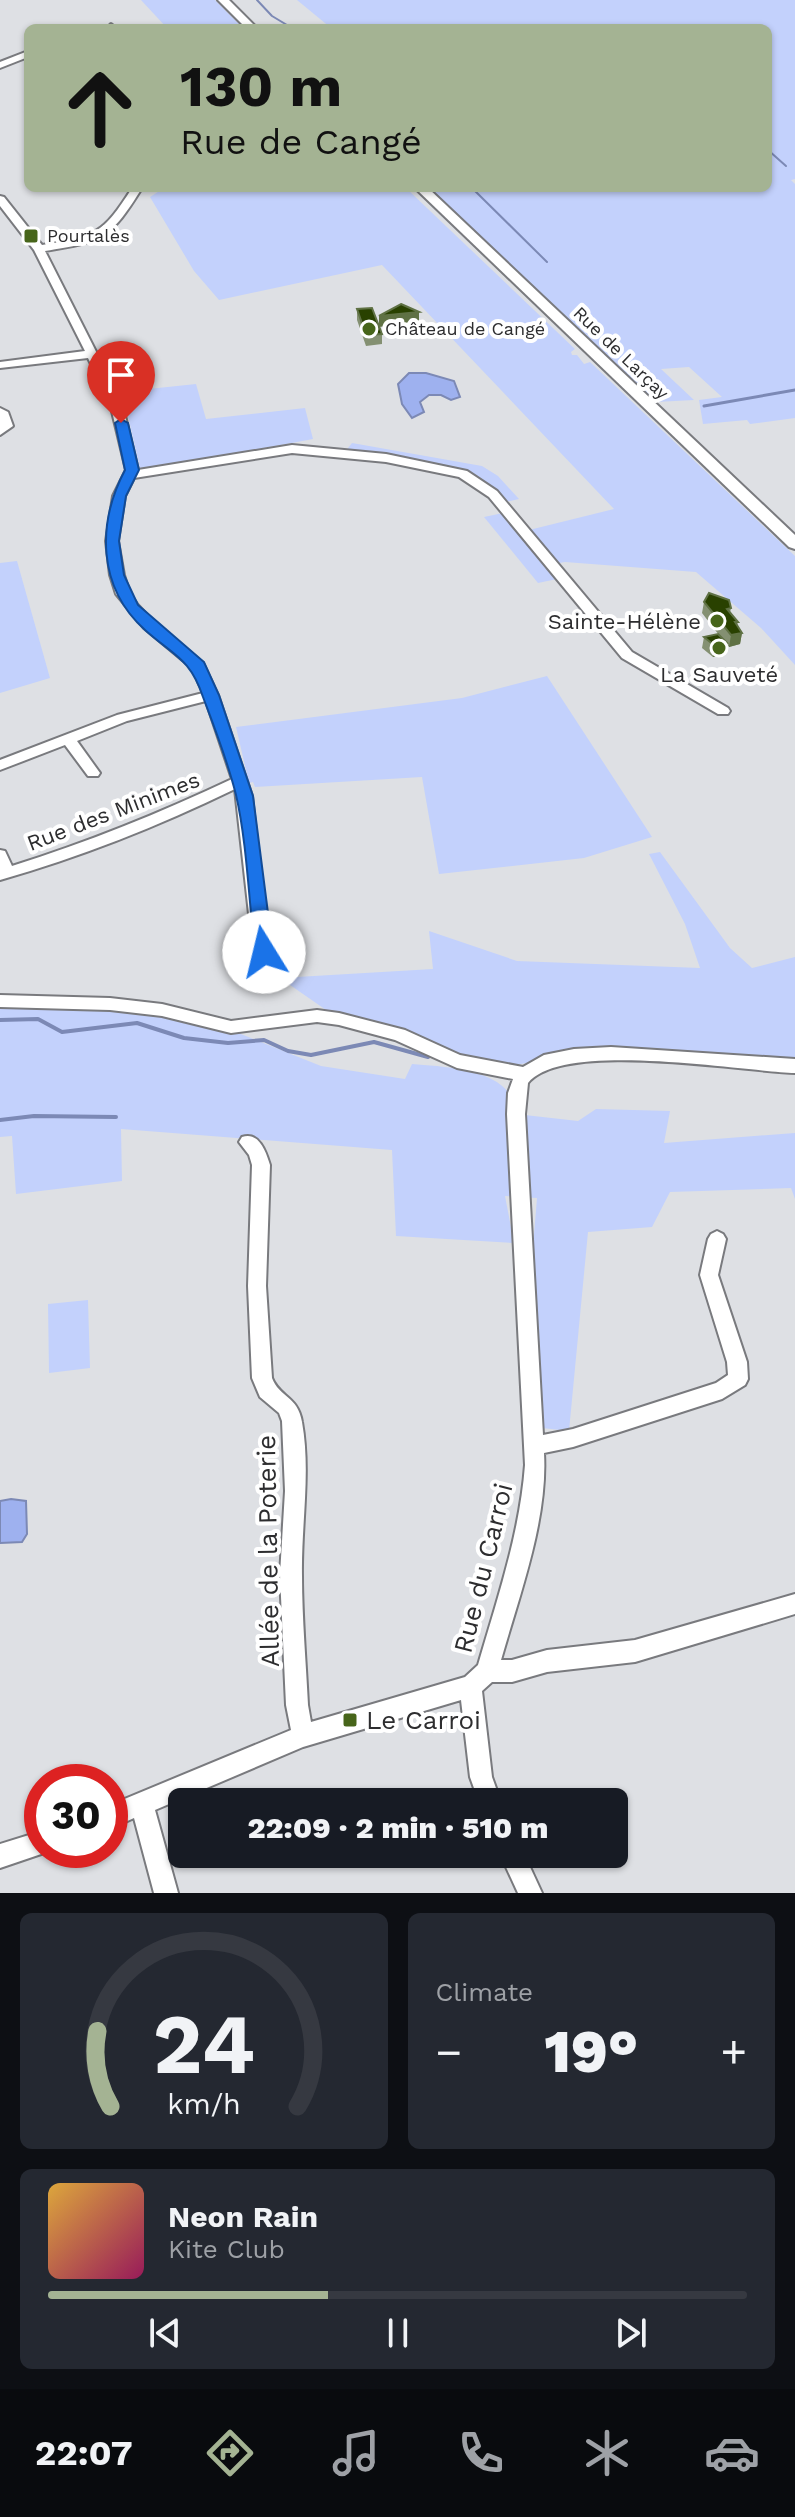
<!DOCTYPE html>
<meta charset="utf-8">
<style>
body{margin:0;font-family:"Work Sans",sans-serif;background:#242831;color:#f1f3f6;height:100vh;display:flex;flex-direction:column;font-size:30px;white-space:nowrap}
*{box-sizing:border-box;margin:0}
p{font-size:26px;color:#9ea1a6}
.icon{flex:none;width:44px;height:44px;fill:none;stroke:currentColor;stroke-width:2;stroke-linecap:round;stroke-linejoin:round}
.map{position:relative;height:1893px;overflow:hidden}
.drawer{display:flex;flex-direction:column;gap:20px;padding:20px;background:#0d0f14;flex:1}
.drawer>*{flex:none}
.banner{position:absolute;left:24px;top:24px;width:748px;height:168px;border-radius:12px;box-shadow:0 2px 6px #0004;background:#a4b393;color:#111;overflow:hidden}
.speed{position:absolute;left:24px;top:1764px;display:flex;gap:16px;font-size:40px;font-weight:700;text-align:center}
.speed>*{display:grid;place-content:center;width:104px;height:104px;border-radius:50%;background:#171b24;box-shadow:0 2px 6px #0004;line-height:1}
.speed .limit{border:12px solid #d22;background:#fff;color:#111}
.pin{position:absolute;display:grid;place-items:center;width:68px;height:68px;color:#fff;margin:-82px -34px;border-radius:50% 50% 50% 0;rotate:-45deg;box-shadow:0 0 8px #0007}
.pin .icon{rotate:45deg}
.me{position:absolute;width:88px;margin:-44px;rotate:351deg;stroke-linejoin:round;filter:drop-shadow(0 0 6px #0008)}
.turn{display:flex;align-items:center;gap:28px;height:168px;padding:0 24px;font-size:36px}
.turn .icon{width:104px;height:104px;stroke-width:2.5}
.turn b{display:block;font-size:56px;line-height:68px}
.big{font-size:60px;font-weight:800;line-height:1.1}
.drawer .card{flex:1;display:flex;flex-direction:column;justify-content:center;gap:12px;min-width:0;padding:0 28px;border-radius:12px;background:#242831}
.drawer .dial{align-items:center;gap:0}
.dial svg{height:208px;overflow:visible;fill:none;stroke:#363941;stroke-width:7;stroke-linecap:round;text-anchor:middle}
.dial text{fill:#f1f3f6;stroke:none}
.song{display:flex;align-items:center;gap:24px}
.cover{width:96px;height:96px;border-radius:12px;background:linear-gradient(135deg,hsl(40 70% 55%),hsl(330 70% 35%))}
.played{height:8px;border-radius:4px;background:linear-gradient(90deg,#a4b393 40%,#363941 40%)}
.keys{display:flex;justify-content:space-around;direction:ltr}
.heat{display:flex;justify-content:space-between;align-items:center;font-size:44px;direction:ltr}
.drawer .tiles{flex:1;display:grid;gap:20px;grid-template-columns:1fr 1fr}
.card:last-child{grid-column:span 2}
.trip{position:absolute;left:168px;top:1788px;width:460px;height:80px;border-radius:12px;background:#171b24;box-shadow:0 2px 6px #0004;font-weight:800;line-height:80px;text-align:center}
.dock{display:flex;height:128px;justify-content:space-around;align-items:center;background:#090b0e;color:#9ea1a6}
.dock .icon{width:56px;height:56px}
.dock .on{color:#a4b393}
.dock b{font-size:36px;color:#f1f3f6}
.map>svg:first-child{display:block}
</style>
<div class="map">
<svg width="795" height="1893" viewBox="0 0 795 1893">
<rect width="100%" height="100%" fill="#dee0e4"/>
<g fill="#c3d1fc">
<polygon points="141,0 215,0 243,28 167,28"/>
<polygon points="297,0 795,0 795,179 791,180 795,184 795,418 750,424 747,420 703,424 699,400 722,397 689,367 661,369 694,400 656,402 430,188 768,188 768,28 331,28"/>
<polygon points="164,188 406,188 575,349 571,352 572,355 577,355 584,364 590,362 795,556 795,665 761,628 696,572 565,562 553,564 525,531 614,509 382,265 219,300 194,271 150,197"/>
<polygon points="196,384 206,419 305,408 313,439 148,470 140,468 125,403 120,392"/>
<polygon points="352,443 482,466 498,476 519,499 501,503 463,474 344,453"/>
<polygon points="503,513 557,579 538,583 484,517"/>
<polygon points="17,561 50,678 0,693 0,563"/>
<polygon points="547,676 652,837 584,858 439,874 422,777 255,787 253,782 249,783 236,727 462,698"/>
<polygon points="660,852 730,948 752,968 795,957 795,1066 572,1055 493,1069 339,1019 280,978 433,969 429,931 517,961 700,968 685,924 649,854"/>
<path d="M0,1001l110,3 98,17 113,45 84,13 7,-15c35,3 103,5 104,50l62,7 18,-12 74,2 -6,32 131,-10v66l-4,-11 -121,4 -18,35 -64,5 -19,199 -27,-3 -14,-120 9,-110 -32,-2 9,47 -118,-7 -4,-86 -271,-21 1,52 -106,13 -4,-58 -12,1z"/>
<polygon points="88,1300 90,1368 49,1373 48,1304"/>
</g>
<g fill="#9eb1ef" stroke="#7c89b5" stroke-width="2">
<polygon points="409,373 426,373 454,381 460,397 451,400 441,395 429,395 420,402 424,412 412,418 402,404 398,384"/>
<polygon points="11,1499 26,1501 27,1534 22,1542 0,1543 0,1501"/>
</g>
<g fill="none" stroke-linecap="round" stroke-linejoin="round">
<g stroke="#7c89b5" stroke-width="2">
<polyline points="257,0 272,16 292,28"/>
<polyline points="768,150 786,166"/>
<polyline points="472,188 547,262"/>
</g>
<polyline stroke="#7c89b5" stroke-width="3" points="704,406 795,390"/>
<g stroke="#7c89b5" stroke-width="4">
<polyline points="0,1020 38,1019 62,1032 137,1023 184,1038 228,1043 264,1040 288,1051 311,1055 374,1042 428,1057"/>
<polyline points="0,1120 34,1116 116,1117"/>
</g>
<defs>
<g id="minor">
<polygon points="111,24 116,28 107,28"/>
<polygon points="28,51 28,57 0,68 0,62"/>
<path d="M132,188h10c-31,50 -39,54 -97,63l77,152 16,67 154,-25 94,9 81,17 30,20 135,161 96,56 2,3 -2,3h-10l-96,-56 -133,-161 -30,-20 -73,-15 -94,-9 -158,25 -9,18 -7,45 6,34 6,19 7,10 17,18 49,41 15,32 34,101 16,145 8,21 -2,4h-12l-10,-25 -17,-152c-76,37 -154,68 -235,91v-30l5,1 7,15c76,-24 148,-53 220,-87l-26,-78 -79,20 -50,20 23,32 -2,3h-10l-23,-31 -65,25v-10l117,-45 86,-22 -11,-25 -48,-40 -28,-34 -6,-19 -4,-34 7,-45 13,-26 -16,-67 -22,-45 -88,10v-6l85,-11 -51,-101 -34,-44v-10l4,1 38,48c53,-8 61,-11 90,-57z"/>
<polygon points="0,408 8,412 13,426 0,435"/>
<path d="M0,995l110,3 52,6 69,17 86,-11 22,3 66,17 55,25 63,12 21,-12 30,-6 37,-2 184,12v14c-56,-2 -232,-33 -267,10l-3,31 18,321 30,-6 143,-46 12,-8 -1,-13 -27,-87 8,-36 3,-5 6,-3 6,3 3,5 -8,36 29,87 1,17 -3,6 -23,14 -149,48 -29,6c4,67 -25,143 -43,207h11l35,-10 88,-10 160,-46v20l-160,48 -88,10 -35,10h-20l-10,9 10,86 9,25h-22l-9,-25 -9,-77 -158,47 -148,63 23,83h-24l-20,-75 -24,11v-24l181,-75 -5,-25 -6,-130 5,-84 -3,-70 -3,-8 -19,-16 -8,-19 -4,-92 4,-121 -3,-10 -10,-13 3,-5c17,-6 24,15 28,28l-4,121 6,92c7,19 26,18 30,44 9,50 -1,103 0,154 0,43 4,86 6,129l3,17 154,-45 13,-12c19,-65 42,-132 47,-200l-18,-351 1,-21 5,-14 -56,-11 -62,-28 -56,-15 -22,-3 -86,11 -69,-17 -52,-6 -110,-3z"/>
<polygon points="42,1831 42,1850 50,1851 0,1868 0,1844"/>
<polygon points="500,1854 524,1854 542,1893 518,1893"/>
</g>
<g id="major">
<polygon points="218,0 229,0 257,28 246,28"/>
<polygon points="415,188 428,188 795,535 795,549 789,547"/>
</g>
</defs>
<use href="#minor" stroke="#797a7e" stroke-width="4"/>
<use href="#major" stroke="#797a7e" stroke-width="4"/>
<use href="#minor" fill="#fff" fill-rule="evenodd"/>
<use href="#major" fill="#fff" fill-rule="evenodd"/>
</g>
<g fill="#849072">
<polygon points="357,309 382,334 382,344 366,346 357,320"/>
<polygon points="704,602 731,608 730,613 738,622 737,626 742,633 740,644 729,647 727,644 725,654 713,657 702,648 704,637 719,635 702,613"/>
</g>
<g fill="#5f7144">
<polygon points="419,312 419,322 379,327 379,316"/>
<polygon points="742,633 740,644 729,647 731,635"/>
<polygon points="727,643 725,654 713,657 715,646"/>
</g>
<g fill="#294100" stroke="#5f7144" stroke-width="2">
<polygon points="401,304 419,312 379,316"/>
<polygon points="372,308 382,334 366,335 357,309"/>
<polygon points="709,593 729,600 731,608 727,609 738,622 735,622 742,633 731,635 704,602"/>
<polygon points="718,634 727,643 715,646 704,637"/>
</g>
<path fill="#1a73e8" stroke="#114b97" stroke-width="2" d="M121,419l7,4 11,47 -13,26 -7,45 5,34 14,30 66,57 15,33 34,101 20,156 -9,7 -9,-7c-6,-48 -8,-110 -19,-157 -8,-33 -21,-66 -33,-98 -13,-39 -29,-41 -58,-67 -48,-43 -48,-107 -20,-160l-10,-47z"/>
<g fill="#47651a" stroke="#fff" stroke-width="3">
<rect x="23" y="228" width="16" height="16" rx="4"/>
<circle cx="369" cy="329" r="8"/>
<circle cx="717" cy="621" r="8"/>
<circle cx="719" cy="648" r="8"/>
<rect x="342" y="1712" width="16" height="16" rx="4"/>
</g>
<g text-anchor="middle" stroke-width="8" stroke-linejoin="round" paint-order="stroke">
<g font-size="18" fill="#2d2d2f" stroke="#fff" text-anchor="start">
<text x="47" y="242">Pourtalès</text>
<text x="385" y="335">Château de Cangé</text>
</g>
<g font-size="18" fill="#2d2d2f" stroke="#fff">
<text transform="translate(621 353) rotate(44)" y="6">Rue de Larçay</text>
</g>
<g font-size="22" fill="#2d2d2f" stroke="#fff" text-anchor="end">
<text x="701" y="629">Sainte-Hélène</text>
<text x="719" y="682" text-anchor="middle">La Sauveté</text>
</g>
<g font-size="22" fill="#2d2d2f" stroke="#fff">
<text transform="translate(113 811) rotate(-21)" y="8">Rue des Minimes</text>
</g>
<g font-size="26" fill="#2d2d2f" stroke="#fff">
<text transform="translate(268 1551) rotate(-91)" y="9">Allée de la Poterie</text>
<text transform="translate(483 1568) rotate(-76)" y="9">Rue du Carroi</text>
</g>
<g font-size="26" fill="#2d2d2f" stroke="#fff" text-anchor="start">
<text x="366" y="1729">Le Carroi</text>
</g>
</g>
</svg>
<div class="speed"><div class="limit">30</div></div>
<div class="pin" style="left:121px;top:423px;background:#d93025"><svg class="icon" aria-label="arrive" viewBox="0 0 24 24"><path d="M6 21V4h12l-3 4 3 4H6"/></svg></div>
<svg class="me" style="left:264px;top:952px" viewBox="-20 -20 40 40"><circle r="19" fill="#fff"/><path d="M0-13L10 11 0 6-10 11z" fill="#1a73e8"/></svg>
<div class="trip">22:09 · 2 min · 510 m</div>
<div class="banner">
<div class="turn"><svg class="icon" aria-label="ahead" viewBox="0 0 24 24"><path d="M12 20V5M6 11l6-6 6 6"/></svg><div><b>130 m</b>Rue de Cangé</div></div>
</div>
</div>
<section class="drawer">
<div class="tiles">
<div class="card dial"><svg viewBox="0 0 100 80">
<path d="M14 69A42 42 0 1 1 86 69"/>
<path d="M14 69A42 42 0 0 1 9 40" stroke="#a4b393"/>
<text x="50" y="56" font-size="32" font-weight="700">24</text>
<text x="50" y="72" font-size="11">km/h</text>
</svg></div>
<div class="card"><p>Climate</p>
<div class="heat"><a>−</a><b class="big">19°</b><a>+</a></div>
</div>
<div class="card">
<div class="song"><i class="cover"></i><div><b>Neon Rain</b><p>Kite Club</p></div></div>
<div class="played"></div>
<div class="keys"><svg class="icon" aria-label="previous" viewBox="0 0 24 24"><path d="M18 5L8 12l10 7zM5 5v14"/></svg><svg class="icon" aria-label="pause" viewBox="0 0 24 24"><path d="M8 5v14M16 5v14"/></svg><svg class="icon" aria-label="next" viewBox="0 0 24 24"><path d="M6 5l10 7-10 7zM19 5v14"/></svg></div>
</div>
</div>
</section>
<nav class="dock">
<b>22:07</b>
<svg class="icon on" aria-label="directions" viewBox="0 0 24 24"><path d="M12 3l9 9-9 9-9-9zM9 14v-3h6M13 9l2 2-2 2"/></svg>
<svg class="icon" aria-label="music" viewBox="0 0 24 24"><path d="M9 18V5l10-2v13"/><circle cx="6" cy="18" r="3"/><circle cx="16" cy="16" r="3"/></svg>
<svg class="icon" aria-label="phone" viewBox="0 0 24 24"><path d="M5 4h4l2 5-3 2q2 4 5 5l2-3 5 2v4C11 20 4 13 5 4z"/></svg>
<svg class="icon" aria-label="climate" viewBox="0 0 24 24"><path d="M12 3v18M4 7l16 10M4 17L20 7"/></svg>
<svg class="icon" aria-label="car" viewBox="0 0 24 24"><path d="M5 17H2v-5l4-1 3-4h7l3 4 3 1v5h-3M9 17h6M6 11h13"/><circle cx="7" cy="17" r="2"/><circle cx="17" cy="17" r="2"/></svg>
</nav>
